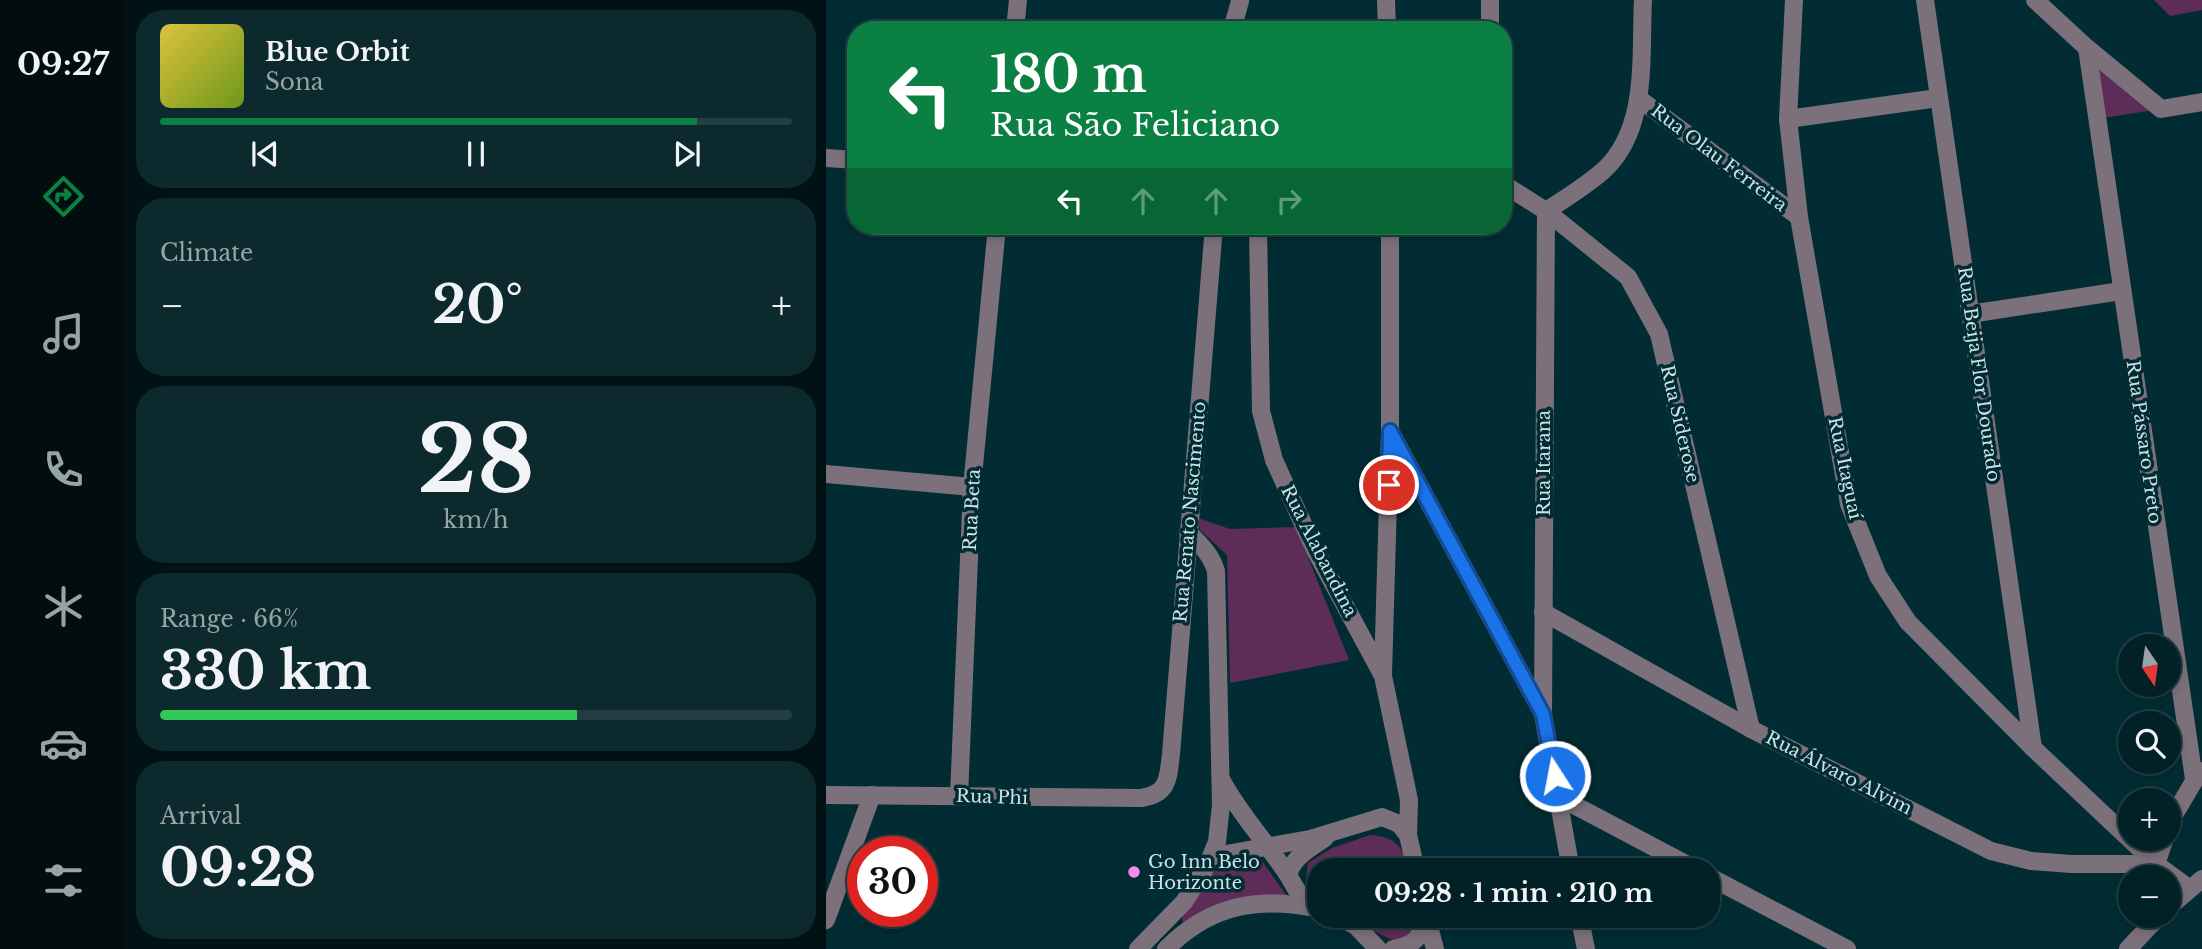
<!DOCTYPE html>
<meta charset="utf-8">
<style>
body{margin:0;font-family:"Libre Baskerville",serif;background:#0c292e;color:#f1f3f6;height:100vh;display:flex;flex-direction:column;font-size:26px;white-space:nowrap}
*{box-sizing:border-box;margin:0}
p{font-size:23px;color:#96a3a7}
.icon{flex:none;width:38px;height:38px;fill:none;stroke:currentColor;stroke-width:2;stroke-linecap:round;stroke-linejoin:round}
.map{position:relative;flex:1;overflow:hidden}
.drawer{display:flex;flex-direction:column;gap:10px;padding:10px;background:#011215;width:700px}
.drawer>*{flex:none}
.top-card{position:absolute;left:21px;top:21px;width:665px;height:214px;border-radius:28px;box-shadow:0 4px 10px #0003,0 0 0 2px #233e43;background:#0b8043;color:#fff;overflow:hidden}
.needle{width:46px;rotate:167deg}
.buttons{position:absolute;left:1292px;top:634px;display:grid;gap:14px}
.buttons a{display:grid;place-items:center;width:63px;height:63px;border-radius:50%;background:#022126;box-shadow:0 4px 10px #0003,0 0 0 2px #233e43;font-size:35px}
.speed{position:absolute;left:21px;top:836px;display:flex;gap:14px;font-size:35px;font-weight:700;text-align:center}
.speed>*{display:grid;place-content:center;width:91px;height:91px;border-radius:50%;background:#022126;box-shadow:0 4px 10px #0003,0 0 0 2px #233e43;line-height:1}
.speed .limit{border:10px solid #d22;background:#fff;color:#111}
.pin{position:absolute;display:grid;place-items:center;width:60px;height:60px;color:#fff;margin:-30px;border:4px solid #fff;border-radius:50%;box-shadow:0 2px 7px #0007}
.me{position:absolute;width:77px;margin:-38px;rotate:349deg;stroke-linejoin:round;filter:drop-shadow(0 0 5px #0008)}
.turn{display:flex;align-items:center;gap:24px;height:147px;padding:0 28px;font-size:32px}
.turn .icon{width:91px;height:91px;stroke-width:2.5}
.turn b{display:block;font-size:49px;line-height:60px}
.lanes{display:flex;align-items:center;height:66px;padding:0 28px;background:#0003;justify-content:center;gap:35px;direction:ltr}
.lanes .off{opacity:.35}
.big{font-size:52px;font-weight:800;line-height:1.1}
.drawer .tile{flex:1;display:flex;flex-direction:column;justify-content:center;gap:10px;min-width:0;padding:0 24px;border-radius:28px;background:#0c292e}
.drawer .dial{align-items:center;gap:0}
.dial b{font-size:91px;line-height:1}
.song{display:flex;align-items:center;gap:21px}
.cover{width:84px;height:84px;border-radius:10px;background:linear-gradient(135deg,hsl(50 70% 55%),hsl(80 70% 35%))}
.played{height:7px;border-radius:4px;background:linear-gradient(90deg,#0b8043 85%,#233e43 85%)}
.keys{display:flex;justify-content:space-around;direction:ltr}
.heat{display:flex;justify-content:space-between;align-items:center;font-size:38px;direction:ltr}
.charge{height:10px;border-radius:5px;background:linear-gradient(90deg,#34c759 66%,#233e43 0)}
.trip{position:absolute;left:481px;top:858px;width:413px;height:70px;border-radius:28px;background:#022126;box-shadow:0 4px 10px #0003,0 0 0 2px #233e43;font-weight:800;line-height:70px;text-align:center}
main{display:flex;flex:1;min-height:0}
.dock{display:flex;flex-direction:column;width:126px;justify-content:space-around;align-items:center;background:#010d0f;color:#96a3a7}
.dock .icon{width:49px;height:49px}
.dock .on{color:#0b8043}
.dock b{font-size:32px;color:#f1f3f6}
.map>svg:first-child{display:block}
</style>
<main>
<nav class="dock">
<b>09:27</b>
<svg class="icon on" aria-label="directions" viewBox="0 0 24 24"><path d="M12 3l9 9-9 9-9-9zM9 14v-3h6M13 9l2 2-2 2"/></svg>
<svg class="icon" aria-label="music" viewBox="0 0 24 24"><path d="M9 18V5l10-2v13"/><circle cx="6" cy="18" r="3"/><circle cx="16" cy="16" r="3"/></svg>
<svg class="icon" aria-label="phone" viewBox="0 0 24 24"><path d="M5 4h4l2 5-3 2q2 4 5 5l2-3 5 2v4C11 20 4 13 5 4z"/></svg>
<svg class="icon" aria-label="climate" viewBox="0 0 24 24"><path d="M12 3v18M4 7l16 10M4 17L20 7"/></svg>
<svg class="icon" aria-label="car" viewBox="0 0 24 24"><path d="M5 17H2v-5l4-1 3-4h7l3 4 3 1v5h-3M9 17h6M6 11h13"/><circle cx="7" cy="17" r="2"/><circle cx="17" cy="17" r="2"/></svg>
<svg class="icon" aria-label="filters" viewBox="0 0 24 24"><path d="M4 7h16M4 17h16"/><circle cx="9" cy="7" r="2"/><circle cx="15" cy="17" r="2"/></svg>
</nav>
<section class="drawer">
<div class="tile">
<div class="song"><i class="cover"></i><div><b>Blue Orbit</b><p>Sona</p></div></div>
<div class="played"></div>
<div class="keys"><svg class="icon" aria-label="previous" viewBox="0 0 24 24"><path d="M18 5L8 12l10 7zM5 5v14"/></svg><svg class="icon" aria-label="pause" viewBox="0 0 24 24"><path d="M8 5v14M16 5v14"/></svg><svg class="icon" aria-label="next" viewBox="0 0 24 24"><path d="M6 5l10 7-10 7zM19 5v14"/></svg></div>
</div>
<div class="tile"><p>Climate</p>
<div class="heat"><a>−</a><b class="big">20°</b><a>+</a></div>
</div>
<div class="tile dial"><b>28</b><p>km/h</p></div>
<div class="tile"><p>Range · 66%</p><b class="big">330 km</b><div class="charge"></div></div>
<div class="tile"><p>Arrival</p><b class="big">09:28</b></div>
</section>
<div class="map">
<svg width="1376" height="949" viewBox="0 0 1376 949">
<rect width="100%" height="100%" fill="#022c33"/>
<g fill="#5e2c58">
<polygon points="1328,0 1376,0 1376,10 1344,16"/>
<polygon points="1263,49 1334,109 1271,119"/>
<polygon points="372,518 404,529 470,527 523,660 404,683 401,555 374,530"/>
<path d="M544,835c24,2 34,10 38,35h-88l-1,34c-17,-8 -13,-25 -11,-41l24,-15z"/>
<polygon points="434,858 463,899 357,927 356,917 380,880 392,868"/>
<polygon points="516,915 589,915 591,927 582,937 566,940"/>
</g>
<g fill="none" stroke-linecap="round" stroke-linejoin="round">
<g stroke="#7c717a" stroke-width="18">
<polyline points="560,0 561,30"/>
<polyline points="968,0 962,119 973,217 1023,504 1052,576 1082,622 1207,748 1330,864 1364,889"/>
<polyline points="1099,0 1207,748"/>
<polyline points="1209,0 1261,48 1335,109 1376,102"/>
<polyline points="664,24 664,0"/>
<polyline points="189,30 192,0"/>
<polyline points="406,30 414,1"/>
<polyline points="1261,48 1368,779"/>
<polyline points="812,98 973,217"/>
<polyline points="962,119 1112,98"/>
<polyline points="0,158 30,160"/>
<polyline points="677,184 720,211 802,277 833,334 925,729"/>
<polyline points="432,226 435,411 448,460 489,550 557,676 583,800 582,835 590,870"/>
<polyline points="1144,314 1295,291"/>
<polyline points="564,431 717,714 745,870"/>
<polyline points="0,474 146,487"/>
<path d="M362,532c12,12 23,22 28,39l5,234 -4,37 -9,22"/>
<polyline points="717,612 925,729 1165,851 1205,861 1245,864 1330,864 1339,838"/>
<polyline points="557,674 564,431 564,226"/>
<path d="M717,714l3,-503c20,-13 40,-25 58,-41 45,-42 36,-114 39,-170"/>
<path d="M396,781c19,35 45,62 66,94"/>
<path d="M0,795l315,3c28,-4 27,-20 30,-44l43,-528"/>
<polyline points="133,796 146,487 171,226"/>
<polyline points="733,797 871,870"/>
<polyline points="1342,831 1348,815 1374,771"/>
<polyline points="882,876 1021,949"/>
<path d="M491,907l-18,-13 -11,-19c5,-18 22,-27 37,-37"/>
<polyline points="1342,908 1376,879"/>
<polyline points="510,915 530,926 552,949"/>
<polyline points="600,915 609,949"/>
<polyline points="753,915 760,949"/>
<polyline points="0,920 46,795"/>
<polyline points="312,949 358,902 382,864 400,854 484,839 556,817 573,824 582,835"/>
<path d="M340,949c45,-45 93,-53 154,-40"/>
<path d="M567,949c22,-4 30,-12 31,-34"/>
<polyline points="1302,949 1334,915"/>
</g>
</g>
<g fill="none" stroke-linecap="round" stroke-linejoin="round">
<defs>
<polyline id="route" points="563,485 564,431 717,714 729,776"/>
</defs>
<use href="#route" stroke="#114b97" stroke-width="18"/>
<use href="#route" stroke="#1a73e8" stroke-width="12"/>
</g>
<circle fill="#f888ea" stroke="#022c33" stroke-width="2.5" cx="308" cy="872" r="7"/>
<g text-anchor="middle" stroke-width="7" stroke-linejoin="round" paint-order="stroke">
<g font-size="18" fill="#cce1e5" stroke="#022c33">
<text transform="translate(893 158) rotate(37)" y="6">Rua Olau Ferreira</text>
<text transform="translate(1153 374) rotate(82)" y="6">Rua Beija Flor Dourado</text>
<text transform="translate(854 424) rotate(77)" y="6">Rua Siderose</text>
<text transform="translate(1318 442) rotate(82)" y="6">Rua Pássaro Preto</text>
<text transform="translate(718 463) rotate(-90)" y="6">Rua Itarana</text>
<text transform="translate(1019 468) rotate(78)" y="6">Rua Itaguaí</text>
<text transform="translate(146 510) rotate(-87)" y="6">Rua Beta</text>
<text transform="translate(364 512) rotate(-85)" y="6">Rua Renato Nascimento</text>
<text transform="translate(493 551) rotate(63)" y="6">Rua Alabandina</text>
<text transform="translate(1013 773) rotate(27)" y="6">Rua Álvaro Alvim</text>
<text transform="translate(166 797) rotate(2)" y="6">Rua Phi</text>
</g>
<g font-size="18" fill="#cce1e5" stroke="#022c33" text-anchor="start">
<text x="322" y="868">Go Inn Belo<tspan x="322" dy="21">Horizonte</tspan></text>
</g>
</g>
</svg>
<div class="buttons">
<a><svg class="needle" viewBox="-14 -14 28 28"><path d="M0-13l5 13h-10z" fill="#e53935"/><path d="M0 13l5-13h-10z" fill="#96a3a7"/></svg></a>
<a><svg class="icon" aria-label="search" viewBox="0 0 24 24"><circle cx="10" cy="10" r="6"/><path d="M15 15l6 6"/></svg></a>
<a>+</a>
<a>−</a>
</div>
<div class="speed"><div class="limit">30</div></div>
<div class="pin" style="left:563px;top:485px;background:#d93025"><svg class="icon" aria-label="arrive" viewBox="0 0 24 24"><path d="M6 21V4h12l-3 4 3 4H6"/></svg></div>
<svg class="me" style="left:729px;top:776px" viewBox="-20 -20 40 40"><circle r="17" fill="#1a73e8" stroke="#fff" stroke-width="3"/><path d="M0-11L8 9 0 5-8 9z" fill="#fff"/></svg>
<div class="trip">09:28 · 1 min · 210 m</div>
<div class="top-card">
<div class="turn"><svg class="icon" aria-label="left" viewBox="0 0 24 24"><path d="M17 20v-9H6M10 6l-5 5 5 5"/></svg><div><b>180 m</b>Rua São Feliciano</div></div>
<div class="lanes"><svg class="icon" aria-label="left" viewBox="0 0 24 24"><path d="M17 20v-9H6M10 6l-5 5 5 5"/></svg><svg class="icon off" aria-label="ahead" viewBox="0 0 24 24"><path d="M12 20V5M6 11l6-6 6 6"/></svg><svg class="icon off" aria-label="ahead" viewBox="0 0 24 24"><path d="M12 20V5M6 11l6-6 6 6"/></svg><svg class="icon off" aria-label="right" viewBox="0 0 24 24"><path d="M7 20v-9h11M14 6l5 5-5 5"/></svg></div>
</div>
</div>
</main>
